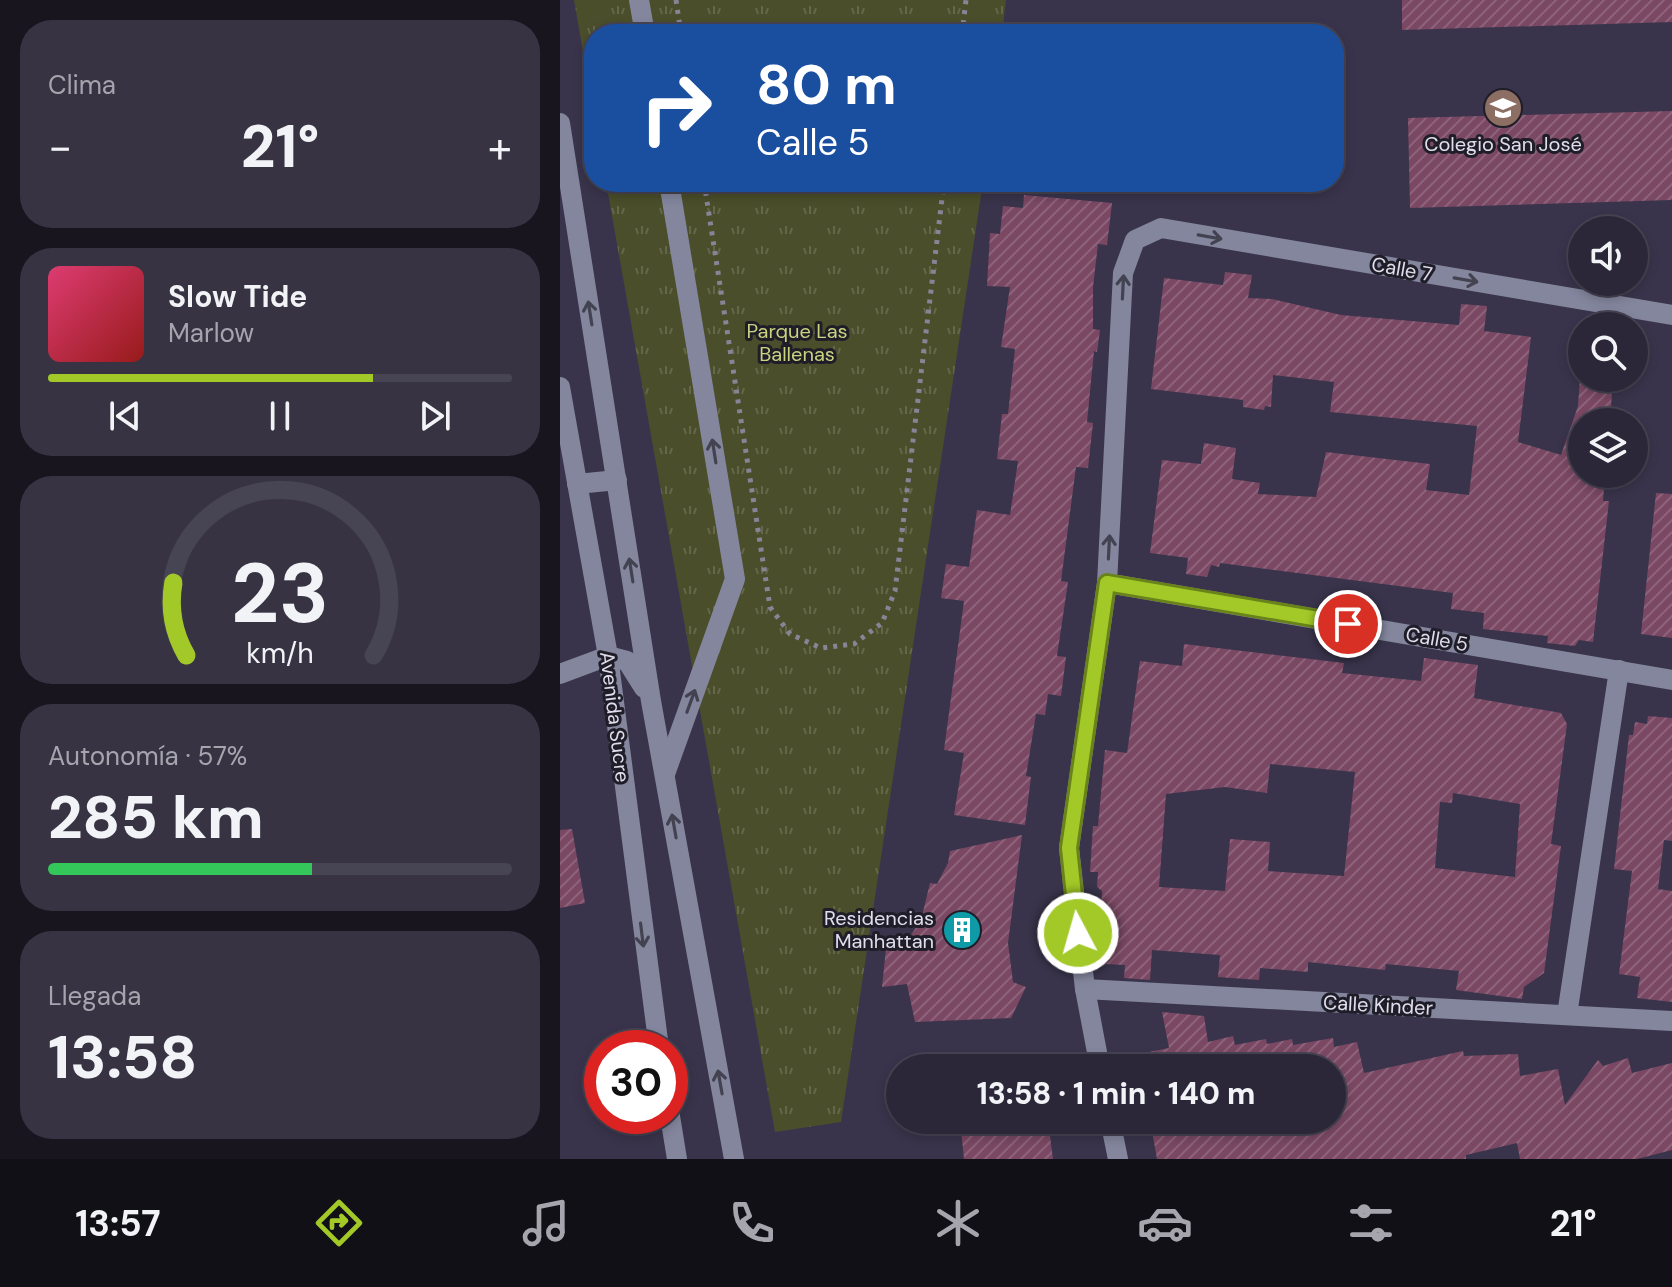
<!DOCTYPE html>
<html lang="es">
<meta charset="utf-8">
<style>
body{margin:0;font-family:"DM Sans",sans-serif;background:#373343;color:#f1f3f6;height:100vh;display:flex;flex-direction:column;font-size:30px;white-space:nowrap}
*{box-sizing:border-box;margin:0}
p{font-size:26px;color:#a6a5ae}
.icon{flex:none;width:44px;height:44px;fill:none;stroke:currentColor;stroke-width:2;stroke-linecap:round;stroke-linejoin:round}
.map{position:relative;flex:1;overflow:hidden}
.panel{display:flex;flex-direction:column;gap:20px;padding:20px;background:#18151f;width:560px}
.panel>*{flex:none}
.banner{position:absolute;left:24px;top:24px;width:760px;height:168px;border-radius:32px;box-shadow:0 4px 12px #0003,0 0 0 2px #474453;background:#1a4fa0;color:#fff;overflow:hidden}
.buttons{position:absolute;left:1008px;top:216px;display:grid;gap:16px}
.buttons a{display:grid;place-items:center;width:80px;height:80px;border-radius:50%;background:#2b2738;box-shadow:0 4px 12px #0003,0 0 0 2px #474453;font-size:40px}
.speed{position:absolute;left:24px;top:1030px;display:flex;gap:16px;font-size:40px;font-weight:700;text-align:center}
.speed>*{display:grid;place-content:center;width:104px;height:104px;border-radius:50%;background:#2b2738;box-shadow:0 4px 12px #0003,0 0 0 2px #474453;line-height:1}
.speed .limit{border:12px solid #d22;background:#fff;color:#111}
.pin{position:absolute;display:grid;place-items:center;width:68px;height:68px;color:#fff;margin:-34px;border:4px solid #fff;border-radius:50%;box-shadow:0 2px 8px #0007}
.me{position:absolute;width:88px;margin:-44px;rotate:354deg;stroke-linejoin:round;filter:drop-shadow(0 0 6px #0008)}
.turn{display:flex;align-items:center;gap:28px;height:168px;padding:0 40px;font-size:36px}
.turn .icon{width:104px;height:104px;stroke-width:2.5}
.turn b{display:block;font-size:56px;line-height:68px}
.big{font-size:60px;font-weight:800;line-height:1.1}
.panel .tile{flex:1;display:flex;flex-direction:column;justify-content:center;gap:12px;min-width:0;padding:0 28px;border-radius:32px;background:#373343}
.panel .dial{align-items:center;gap:0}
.dial svg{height:208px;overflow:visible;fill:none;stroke:#474453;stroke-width:7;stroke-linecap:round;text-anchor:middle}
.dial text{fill:#f1f3f6;stroke:none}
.song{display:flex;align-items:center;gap:24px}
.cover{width:96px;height:96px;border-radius:12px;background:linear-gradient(135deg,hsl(340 70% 55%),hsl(0 70% 35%))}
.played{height:8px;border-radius:4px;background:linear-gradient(90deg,#a2c928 70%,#474453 70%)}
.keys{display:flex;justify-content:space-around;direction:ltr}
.heat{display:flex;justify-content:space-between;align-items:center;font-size:44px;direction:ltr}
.charge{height:12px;border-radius:6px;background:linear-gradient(90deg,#34c759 57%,#474453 0)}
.trip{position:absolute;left:326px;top:1054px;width:460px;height:80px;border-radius:40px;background:#2b2738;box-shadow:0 4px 12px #0003,0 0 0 2px #474453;font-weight:800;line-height:80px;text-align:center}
.menu{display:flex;height:128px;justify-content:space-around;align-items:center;background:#111016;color:#a6a5ae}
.menu .icon{width:56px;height:56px}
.menu .current{color:#a2c928}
.menu b{font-size:36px;color:#f1f3f6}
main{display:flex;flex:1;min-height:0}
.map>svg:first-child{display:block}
</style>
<main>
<section class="panel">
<div class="tile"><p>Clima</p>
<div class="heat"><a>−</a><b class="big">21°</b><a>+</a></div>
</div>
<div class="tile">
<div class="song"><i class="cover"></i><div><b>Slow Tide</b><p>Marlow</p></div></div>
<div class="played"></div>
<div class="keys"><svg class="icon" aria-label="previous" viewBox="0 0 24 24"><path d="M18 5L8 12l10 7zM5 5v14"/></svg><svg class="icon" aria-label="pause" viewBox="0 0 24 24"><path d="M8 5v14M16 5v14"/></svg><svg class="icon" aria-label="next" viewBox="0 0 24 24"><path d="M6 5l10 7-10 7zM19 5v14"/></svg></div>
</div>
<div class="tile dial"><svg viewBox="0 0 100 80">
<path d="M14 69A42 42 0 1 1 86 69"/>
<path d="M14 69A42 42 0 0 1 9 41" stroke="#a2c928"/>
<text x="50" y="56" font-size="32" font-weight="700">23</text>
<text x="50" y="72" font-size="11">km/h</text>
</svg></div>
<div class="tile"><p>Autonomía · 57%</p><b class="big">285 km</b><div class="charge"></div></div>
<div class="tile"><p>Llegada</p><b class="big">13:58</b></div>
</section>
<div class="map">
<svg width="1112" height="1159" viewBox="0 0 1112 1159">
<defs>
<pattern id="park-tufts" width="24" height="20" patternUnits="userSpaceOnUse" patternTransform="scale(2)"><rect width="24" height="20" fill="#4a4e2a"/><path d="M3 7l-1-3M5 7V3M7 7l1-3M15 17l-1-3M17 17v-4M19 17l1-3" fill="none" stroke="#646749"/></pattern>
<pattern id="building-hatch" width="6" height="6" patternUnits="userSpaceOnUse" patternTransform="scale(2)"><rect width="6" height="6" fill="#7a4863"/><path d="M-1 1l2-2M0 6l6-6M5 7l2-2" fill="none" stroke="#8d627a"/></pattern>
</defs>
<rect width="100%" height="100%" fill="#39344b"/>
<g fill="url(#park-tufts)">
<polygon points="14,0 446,0 442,34 34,34 34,114"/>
<polygon points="46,182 423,182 281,1122 215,1132"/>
</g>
<g fill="url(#building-hatch)" fill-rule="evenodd">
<polygon points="842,0 1112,0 1112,22 842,30"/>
<polygon points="1112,111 1112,200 850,208 848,118"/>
<polygon points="464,195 552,203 547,245 538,244 533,287 533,329 540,330 537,352 534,351 527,422 533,423 528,468 516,467 501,581 508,582 497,656 506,657 501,696 488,694 485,715 476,714 466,776 471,777 465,825 394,815 404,753 384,750 404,601 381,598 386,564 409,567 417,510 450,515 458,461 437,459 442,414 448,414 455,349 441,347 450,287 427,286 430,233 440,234 443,206 463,208"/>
<polygon points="665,272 692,275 688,298 712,299 781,315 899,325 901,304 927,306 924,331 971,337 958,442 1001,455 1018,406 1020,378 1053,378 1050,422 1022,422 1022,474 1045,474 1043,501 1049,501 1033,642 1019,640 1015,646 987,643 988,636 923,629 924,613 891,609 893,593 660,563 659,567 651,565 647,577 626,574 628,558 590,553 602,460 641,464 644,443 676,448 672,479 700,483 698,494 756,497 766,452 870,464 866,490 909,495 917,426 770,412 774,382 713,375 711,407 705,406 704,410 683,407 683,400 591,389 604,278 663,285"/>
<polygon points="1096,493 1112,494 1112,638 1081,634"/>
<path d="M624,644l160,19 -2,10 79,8 3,-23 54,7 -4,33 87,15 6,11 -16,120 10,2 -17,127 -20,14 -2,12 -66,-9 3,-19 -73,-7 -1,6 -77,-8v10l-48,-4 -1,12 -41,-3 2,-22 -68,-5 -2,30 -26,-2 1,-13 -22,-1 2,-26h-6l3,-47 -5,-4 1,-15h-8l3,-46h5l7,-76 22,3 13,-92 42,5zM710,764l85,8 -11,104 -76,-5 2,-29 -40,-3 -5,52 -66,-4 7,-93 59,-7 42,6zM893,793l67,11 -5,73 -80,-9 5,-66 12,1z"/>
<polygon points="1088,716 1112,718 1112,841 1104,840 1098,889 1112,891 1112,1002 1077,998 1080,977 1059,974 1072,871 1054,869 1069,735 1073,735 1075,722 1087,724"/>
<polygon points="12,829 25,903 0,908 0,830"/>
<polygon points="462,835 448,943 453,982 466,987 451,1018 355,1022 347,984 322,987 327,939 347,941 361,920 370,883 377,884 388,863 390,851"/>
<polygon points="602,1012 644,1016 648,1042 673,1036 675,1045 706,1039 707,1044 732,1039 733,1045 773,1038 774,1047 797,1042 804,1073 903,1051 904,1056 958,1054 960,1076 998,1069 1005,1105 1038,1060 1043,1066 1068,1058 1072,1073 1112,1063 1112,1150 1077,1159 960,1159 957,1143 906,1155 906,1159 597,1159 590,1120 772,1120 772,1068 565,1068 564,1057 609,1048"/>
<polygon points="400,1120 488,1120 493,1159 404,1159"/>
</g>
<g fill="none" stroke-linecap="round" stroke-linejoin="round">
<g stroke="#888497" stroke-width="5" stroke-dasharray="4 6" stroke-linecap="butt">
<polyline points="116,0 121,34"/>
<polyline points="402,34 406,0"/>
<polyline points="144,182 210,607 230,634 261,648 294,644 322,623 335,591 384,182"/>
</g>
<g stroke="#83869d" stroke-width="20">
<polyline points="79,0 85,34"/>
<polyline points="0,123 91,701 174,1159"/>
<polyline points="0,387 48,656 99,1048"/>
<polyline points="17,484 57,480"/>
<polyline points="547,583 1112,680"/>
<polyline points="0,674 48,656 67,661 84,688"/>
<polyline points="105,774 175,579 109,182"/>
<polyline points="525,989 1112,1021"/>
<polyline points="1007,1015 1059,670"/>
<polyline points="540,1068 525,989 509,848 547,583 563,273 575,240 601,228 1112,315"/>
<polyline points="110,1116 117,1159"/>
<polyline points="550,1120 558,1159"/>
</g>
</g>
<defs><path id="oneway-shaft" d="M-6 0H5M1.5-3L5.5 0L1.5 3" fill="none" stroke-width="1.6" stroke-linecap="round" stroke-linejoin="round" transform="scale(2)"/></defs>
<g stroke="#424251">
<use href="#oneway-shaft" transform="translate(650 237) rotate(10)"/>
<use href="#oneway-shaft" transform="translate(906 280) rotate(10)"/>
<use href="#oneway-shaft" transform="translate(563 287) rotate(-87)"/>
<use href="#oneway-shaft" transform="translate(30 313) rotate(-99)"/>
<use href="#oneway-shaft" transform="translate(154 451) rotate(-99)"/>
<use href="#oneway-shaft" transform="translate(549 547) rotate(-87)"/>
<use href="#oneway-shaft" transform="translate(71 570) rotate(-99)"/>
<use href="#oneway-shaft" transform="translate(131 701) rotate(-70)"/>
<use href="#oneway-shaft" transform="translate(114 826) rotate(-100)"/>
<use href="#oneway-shaft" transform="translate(82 935) rotate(83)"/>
<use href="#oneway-shaft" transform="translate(160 1082) rotate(-100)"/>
</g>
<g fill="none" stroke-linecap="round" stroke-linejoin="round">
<defs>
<polyline id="route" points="518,933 509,848 547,583 788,624"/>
</defs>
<use href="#route" stroke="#69831a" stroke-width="20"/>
<use href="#route" stroke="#a2c928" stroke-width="14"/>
</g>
<defs>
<symbol id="school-disc" viewBox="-11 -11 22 22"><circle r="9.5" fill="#8d6e63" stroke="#1f1d28"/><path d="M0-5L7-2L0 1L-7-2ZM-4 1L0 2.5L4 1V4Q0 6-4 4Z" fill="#fff"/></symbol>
<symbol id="building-disc" viewBox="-11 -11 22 22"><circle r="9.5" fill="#0f9aa8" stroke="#1f1d28"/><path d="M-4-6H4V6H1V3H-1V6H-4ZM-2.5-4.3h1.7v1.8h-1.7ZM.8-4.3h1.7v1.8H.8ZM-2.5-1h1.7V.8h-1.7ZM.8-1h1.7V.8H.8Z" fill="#fff"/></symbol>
</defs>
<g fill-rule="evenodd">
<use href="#school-disc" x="921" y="86" width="44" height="44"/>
<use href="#building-disc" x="380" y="908" width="44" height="44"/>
</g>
<g text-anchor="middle" stroke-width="6" stroke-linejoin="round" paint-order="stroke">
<g font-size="20" fill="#e0ddec" stroke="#1f1d28">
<text x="943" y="151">Colegio San José</text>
<text x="374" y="925" text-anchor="end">Residencias<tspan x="374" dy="23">Manhattan</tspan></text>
</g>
<g font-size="20" fill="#e0ddec" stroke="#1f1d28">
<text transform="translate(842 269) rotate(10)" y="7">Calle 7</text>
<text transform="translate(877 639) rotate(10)" y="7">Calle 5</text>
<text transform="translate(55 717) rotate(83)" y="7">Avenida Sucre</text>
<text transform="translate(818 1005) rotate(3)" y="7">Calle Kinder</text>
</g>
<g font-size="20" fill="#cad37f" stroke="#1f1d28">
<text x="237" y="338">Parque Las<tspan x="237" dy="23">Ballenas</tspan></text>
</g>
</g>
</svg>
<div class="buttons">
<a><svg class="icon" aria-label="sound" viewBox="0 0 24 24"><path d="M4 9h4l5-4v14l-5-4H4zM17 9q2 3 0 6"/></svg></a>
<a><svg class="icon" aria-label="search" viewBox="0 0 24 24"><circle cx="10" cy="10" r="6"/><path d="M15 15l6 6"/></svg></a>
<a><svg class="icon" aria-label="layers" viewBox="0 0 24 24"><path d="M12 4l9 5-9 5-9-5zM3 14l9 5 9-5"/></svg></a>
</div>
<div class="speed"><div class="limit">30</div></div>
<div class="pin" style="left:788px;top:624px;background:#d93025"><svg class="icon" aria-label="arrive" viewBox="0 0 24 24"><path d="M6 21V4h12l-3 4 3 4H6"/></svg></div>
<svg class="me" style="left:518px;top:933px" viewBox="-20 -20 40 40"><circle r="17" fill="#a2c928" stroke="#fff" stroke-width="3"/><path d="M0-11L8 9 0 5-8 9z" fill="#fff"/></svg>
<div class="trip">13:58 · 1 min · 140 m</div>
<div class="banner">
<div class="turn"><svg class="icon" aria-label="right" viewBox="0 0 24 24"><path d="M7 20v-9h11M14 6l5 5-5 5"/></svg><div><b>80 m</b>Calle 5</div></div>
</div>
</div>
</main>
<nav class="menu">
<b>13:57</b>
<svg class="icon current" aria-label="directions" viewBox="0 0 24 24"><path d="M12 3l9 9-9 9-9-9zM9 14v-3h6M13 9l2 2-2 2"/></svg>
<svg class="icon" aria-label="music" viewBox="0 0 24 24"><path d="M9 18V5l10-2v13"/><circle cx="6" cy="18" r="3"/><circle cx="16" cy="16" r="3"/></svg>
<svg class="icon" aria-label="phone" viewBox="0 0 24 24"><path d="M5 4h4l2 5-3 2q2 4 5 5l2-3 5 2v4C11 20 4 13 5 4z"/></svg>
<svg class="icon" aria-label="climate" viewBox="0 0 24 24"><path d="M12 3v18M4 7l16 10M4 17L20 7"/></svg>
<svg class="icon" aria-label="car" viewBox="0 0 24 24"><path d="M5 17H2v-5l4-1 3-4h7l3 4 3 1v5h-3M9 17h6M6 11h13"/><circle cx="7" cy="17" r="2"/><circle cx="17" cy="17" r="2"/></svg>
<svg class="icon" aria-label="filters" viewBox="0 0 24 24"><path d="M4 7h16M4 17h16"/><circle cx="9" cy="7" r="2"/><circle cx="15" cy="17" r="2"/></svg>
<b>21°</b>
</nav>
